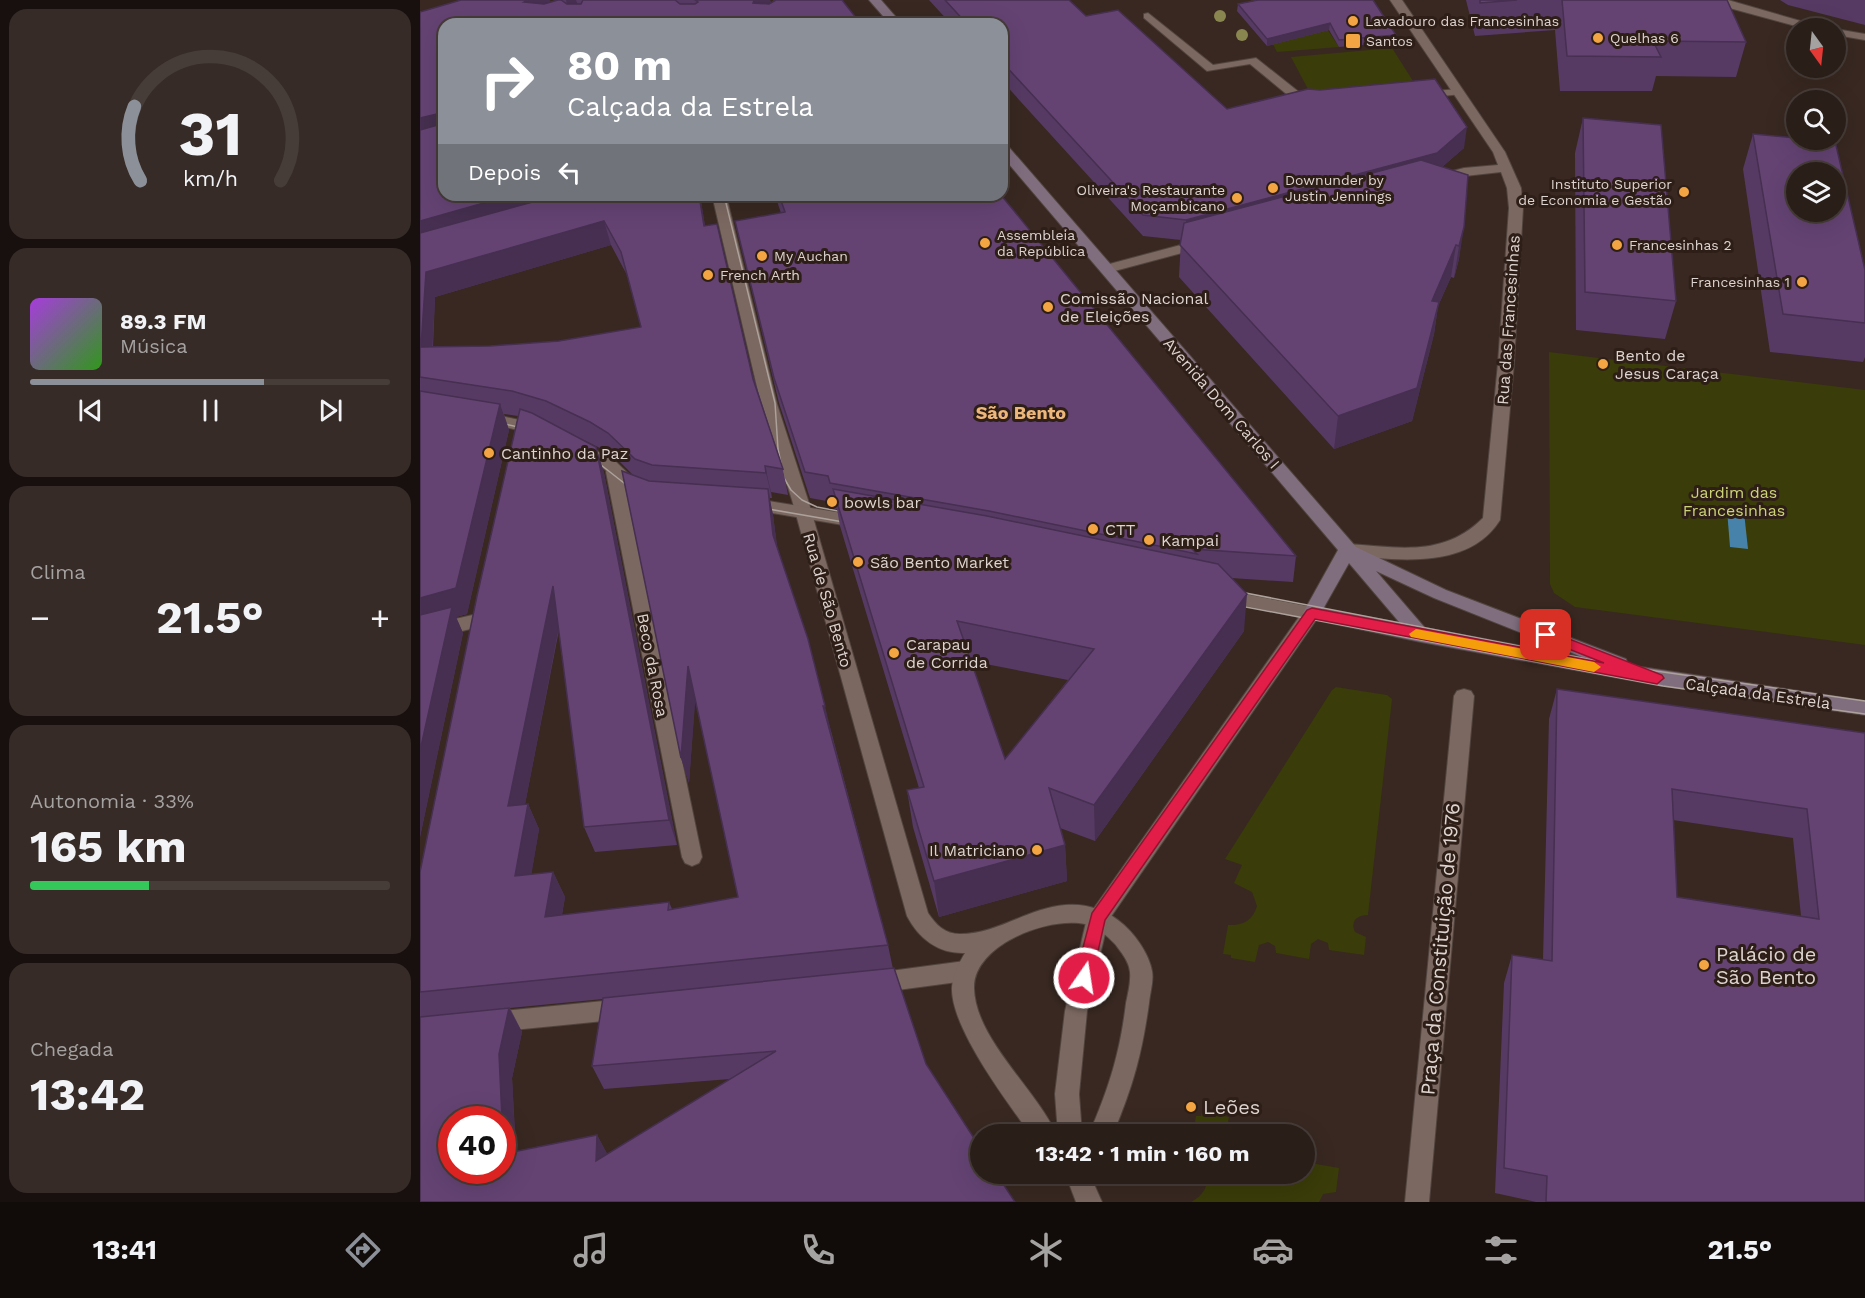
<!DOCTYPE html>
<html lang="pt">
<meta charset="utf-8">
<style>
body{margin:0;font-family:"Work Sans",sans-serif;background:#362b26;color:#f1f3f6;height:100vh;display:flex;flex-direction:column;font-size:22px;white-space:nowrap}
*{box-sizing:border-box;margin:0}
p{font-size:20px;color:#a5a2a2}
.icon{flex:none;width:33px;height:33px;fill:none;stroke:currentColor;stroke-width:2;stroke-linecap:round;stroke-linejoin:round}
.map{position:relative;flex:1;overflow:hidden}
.sheet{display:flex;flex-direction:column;gap:9px;padding:9px;background:#17100e;width:420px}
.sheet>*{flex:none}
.top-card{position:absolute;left:18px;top:18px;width:570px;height:183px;border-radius:18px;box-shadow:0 6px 24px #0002,0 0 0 2px #463c38;background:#8c9099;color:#fff;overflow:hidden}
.needle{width:39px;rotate:165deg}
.buttons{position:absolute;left:1366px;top:18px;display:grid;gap:12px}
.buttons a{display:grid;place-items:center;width:60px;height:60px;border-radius:50%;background:#2a1e19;box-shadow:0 6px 24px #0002,0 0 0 2px #463c38;font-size:30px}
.speed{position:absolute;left:18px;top:1106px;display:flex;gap:12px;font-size:30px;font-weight:700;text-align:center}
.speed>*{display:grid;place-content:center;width:78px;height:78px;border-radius:50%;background:#2a1e19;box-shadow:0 6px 24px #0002,0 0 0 2px #463c38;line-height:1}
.speed .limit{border:9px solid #d22;background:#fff;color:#111}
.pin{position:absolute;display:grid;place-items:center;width:51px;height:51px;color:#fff;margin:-26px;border-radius:12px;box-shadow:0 3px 9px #0006}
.me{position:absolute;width:66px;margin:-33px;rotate:13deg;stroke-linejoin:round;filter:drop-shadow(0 0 4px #0008)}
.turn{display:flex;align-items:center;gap:21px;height:126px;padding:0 30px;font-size:27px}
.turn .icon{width:78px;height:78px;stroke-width:2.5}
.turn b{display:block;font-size:42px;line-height:51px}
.then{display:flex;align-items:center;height:57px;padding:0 30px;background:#0003;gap:12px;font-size:22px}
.big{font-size:45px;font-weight:700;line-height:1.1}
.sheet .widget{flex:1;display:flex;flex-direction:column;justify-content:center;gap:9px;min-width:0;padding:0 21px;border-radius:18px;background:#362b26}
.sheet .dial{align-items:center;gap:0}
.dial svg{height:156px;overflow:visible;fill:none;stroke:#463c38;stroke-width:7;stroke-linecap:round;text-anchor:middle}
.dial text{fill:#f1f3f6;stroke:none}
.song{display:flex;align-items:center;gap:18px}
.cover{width:72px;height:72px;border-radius:9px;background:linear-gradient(135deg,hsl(280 70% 55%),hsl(110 70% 35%))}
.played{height:6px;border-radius:3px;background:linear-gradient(90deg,#8c9099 65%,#463c38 65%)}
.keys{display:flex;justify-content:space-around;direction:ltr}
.heat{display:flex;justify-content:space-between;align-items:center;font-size:33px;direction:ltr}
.charge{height:9px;border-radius:4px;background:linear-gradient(90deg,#34c759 33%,#463c38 0)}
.trip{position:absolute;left:550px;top:1124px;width:345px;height:60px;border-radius:30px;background:#2a1e19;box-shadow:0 6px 24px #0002,0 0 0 2px #463c38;font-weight:700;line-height:60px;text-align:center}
.dock{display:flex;height:96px;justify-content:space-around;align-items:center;background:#110c0a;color:#a5a2a2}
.dock .icon{width:42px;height:42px}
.dock .current{color:#8c9099}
.dock b{font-size:27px;color:#f1f3f6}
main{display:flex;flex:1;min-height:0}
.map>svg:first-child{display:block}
</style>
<main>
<section class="sheet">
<div class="widget dial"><svg viewBox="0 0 100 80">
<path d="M14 69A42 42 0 1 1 86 69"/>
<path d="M14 69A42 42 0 0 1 11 31" stroke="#8c9099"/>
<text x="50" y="56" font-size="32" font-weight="700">31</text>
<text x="50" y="72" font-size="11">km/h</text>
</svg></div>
<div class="widget">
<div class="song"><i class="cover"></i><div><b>89.3 FM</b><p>Música</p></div></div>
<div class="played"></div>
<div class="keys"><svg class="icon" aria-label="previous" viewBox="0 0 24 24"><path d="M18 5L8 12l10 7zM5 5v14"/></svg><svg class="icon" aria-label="pause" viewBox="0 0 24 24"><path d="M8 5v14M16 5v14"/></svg><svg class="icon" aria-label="next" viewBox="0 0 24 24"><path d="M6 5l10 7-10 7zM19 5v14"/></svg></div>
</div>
<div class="widget"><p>Clima</p>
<div class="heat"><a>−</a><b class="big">21.5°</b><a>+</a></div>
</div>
<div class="widget"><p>Autonomia · 33%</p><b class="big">165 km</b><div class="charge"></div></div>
<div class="widget"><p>Chegada</p><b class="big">13:42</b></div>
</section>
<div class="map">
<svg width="1445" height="1202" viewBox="0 0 1445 1202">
<rect width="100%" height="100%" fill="#382821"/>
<g fill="#3a3c09">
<polygon points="831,0 888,0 919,47 857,52"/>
<polygon points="972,48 993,81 889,91 871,57"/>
<polygon points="1129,352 1445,390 1445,645 1155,607 1134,593 1130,584"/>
<path d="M916,687l51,8 5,4 -24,216c-11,0 -18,6 -13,17l11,5 -2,18 -35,-5 -1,-7 -10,-4 -7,5 -2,15 -33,-6 -1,-7 -7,-4 -9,3 -4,17 -24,-4v-3l-8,-1 5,-29c15,1 25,-5 29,-19l-5,-14 -18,-9 8,-18 -17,-6 107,-169z"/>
<polygon points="782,1112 809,1117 806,1134 773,1134 776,1116 781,1116"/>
<path d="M885,1162l34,6 -3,24 -13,2 -4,8h-128c12,-6 17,-16 18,-29h96z"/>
</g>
<polygon fill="#4682a9" points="1307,510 1324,512 1328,549 1310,547"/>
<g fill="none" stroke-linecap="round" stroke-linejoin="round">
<defs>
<g id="service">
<polygon points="728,13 793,65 836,58 894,104 888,107 881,106 830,64 787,71 724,18 724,14"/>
<polygon points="1038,89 1044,92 1042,94 1003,98 997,95 1003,92"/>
</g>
<g id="pedestrian">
<polygon points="1044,689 1051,691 1054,696 1009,1202 985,1202 1034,696 1037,691"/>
<polygon points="545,961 553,964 556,971 553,978 545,981 455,993 447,990 444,983 447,976 455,973"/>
<polygon points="204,999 212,1002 215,1009 212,1016 204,1019 73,1032 65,1029 62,1022 65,1015 73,1012"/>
</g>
<g id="minor">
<path d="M970,0h12l103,152 16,36 2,20 -9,155 -14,157c-32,51 -103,39 -153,36l-6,-2 -3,-4 3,-4 6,-2c51,3 96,14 136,-26l15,-155 11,-155 -2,-20 -6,-16 -36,4 -27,7 -7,-4 2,-3 31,-8 34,-3 -5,-13z"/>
<polygon points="1296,0 1308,0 1398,26 1400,28 1383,28 1302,6"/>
<polygon points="1416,29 1445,34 1445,40 1416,35"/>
<path d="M292,195h14l51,209 31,96 120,413c8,12 17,21 32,21 37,0 68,-26 105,-29 21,-2 43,5 59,20 12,11 25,29 28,46 2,10 -2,21 -3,32 -7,51 -16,83 -36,131h-24c20,-46 31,-81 37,-131 2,-10 5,-21 4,-31 -1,-11 -9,-20 -15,-28 -8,-8 -18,-18 -30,-20 -36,-8 -112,21 -111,64 1,51 63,102 82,146h-26c-23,-33 -80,-107 -78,-147 1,-13 7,-24 13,-34 -26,1 -46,-14 -58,-37l-115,-416 -31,-96z"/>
<polygon points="783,239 790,243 788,246 687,273 680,269 682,266"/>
<polygon points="194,467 200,468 202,472 282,857 279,863 272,866 265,863 262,857 186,472 188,468"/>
<polygon points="57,614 63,616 66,621 63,626 0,641 0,627"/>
</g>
<g id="tertiary">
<polygon points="63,412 127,426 129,430 121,435 57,421 55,417"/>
<path d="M159,442l35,18 27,26 9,3 2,4 -2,4c-21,6 -33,-18 -47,-29 -9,-7 -20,-12 -30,-17l-2,-4 2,-4z"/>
<polygon points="329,498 441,516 447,518 450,522 447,526 441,528 323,508 321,504 323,500"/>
<polygon points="803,590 892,607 898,608 901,613 688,921 667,1011 659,1094 662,1134 638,1134 635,1094 645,1011 667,918 879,617 797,600 794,596 797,592"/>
<polygon points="645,1173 669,1173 682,1202 656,1202"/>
</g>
<g id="secondary">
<polygon points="449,0 461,0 482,24 470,24"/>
<path d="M582,144l5,1 349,402 90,43 180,69 2,6 237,36v14l-208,-30 -236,-43 -115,-24 -3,-5 35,-63 -336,-394zM929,563l51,60 -77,-14zM956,571l58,27 148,59 -157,-29z"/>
</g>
</defs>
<use href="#service" stroke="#51443e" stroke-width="2"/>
<use href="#pedestrian" stroke="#51443e" stroke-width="2"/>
<use href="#minor" stroke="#51443e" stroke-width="2"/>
<use href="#tertiary" stroke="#51443e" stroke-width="2"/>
<use href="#secondary" stroke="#51443e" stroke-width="2"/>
<use href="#service" fill="#7b6861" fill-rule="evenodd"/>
<use href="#pedestrian" fill="#7b6861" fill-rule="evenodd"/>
<use href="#minor" fill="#7b6861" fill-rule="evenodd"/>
<use href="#tertiary" fill="#7b6861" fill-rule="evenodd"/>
<use href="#secondary" fill="#806e7e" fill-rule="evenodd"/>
<g stroke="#aca19b" stroke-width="1.5">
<polyline points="304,195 355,403 358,449 364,478 371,490 382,500 397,507 434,514"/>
<polyline points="71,421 112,430"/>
<polyline points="167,454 218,494"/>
<polyline points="337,507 435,524"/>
<polyline points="810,590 1208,667 1445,701"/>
<polyline points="810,604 1243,686 1445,714"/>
</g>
</g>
<g fill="#8a8650">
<circle cx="800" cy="16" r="6"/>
<circle cx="822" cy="35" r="6"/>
</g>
<g fill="#563a63" fill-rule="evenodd">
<path d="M41,0h89v2l6,-2h214l1,3 3,-3h68l-398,195h256l5,31 78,243 5,26 -17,-3 1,6h-3l4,17 4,32 54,184 57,214 5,24 33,95 55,85 -561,53v-330l98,-456 -14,-2 5,16 -42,184 -11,3 7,16 -43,204v-825zM191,245l16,30 14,52 -82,14 -69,5 -57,1 2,-50zM151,434l27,13 18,11 17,17 48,283 8,25 6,-84 43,198 -66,12 -3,-7 -107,13 3,-18 -12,-25 -22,3 8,-46 -11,-25h-3l34,-174 25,197 11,25 82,-7 -73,-372 -8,-26zM183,999l-11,67 12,23 126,-10 -123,75 -10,-19 -81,16 -4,-73 10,-46 -12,-24z"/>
<polygon points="509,0 649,0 666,16 807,109 1044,148 1022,167 1048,175 1039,259 1034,278 1031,277 1018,306 1014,334 992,421 914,449 759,277 761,240 723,236 582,81 582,24 531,24"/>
<polygon points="833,0 953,0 976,35 975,42 919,47 909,30 847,46 817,11 818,4 834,1"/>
<polygon points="1046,0 1307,0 1326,42 1316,77 1236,76 1232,91 1140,91 1135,30 1055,36"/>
<polygon points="1360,0 1445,0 1445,25 1368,5"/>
<polygon points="1163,118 1256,301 1245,339 1156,330 1155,153"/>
<polygon points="1333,134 1445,270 1445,357 1443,362 1350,352 1323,169"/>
<path d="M355,195h226l295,361 -3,26 -62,-4 13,53 -149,210 -35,-13 5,17 2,36 -128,36 -26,-90 -6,-37 12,-2 -79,-262 -3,-17h-3l-2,-7 -22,-4 -31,-95 -38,-158 -6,-24 46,-8zM550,661l98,19 -63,79z"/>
<path d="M1137,689l308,44v469h-329l-41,-9 9,-210 8,-28 31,5 6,-241zM1253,820l120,18 8,78 -124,-19z"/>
</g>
<g fill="#462f50">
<polygon points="108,0 130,0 133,13 104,2"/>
<polygon points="146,0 156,0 158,6 148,9"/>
<polygon points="334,0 350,0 353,13 333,3"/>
<polygon points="910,23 909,30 847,46 847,39"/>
<polygon points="17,114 24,133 0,144 0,118"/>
<polygon points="1047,127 1044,148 1014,174 766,241 766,220"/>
<polygon points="92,195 183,195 0,248 0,221"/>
<polygon points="279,195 280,195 289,251 284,226"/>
<polygon points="184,221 191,245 15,297 11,373 1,347 6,272"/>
<polygon points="1044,227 1039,259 1034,278 1039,246"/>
<polygon points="1036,245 1031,277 1018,306 1014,334 992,421 914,449 918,416 1012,301"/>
<polygon points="80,404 89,430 47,614 36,617 43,633 0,837 0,598"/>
<polygon points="176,447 184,473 257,845 249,820"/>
<polygon points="345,466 351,492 352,498 346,473"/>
<polygon points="348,489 353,515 359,560 353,535"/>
<polygon points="133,586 142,611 100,831 88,806"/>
<polygon points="827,594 824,631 675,841 674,805"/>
<polygon points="268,666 276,692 269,783 261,758"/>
<polygon points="403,706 405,706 411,731 409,732"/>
<polygon points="108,804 119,829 107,901 95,876"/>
<polygon points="645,845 647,881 519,917 514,881"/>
<polygon points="133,872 145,897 137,941 125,917"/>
<polygon points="89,1008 102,1032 92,1078 97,1176 83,1154 79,1054"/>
<polygon points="177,1135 189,1157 176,1161"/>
</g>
<g fill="#644373" stroke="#462f50" stroke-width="1.5" fill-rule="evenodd">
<polygon points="41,0 108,0 104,2 124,4 138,0 141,0 147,4 161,4 163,0 255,0 260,4 275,4 278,2 275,0 334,0 333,3 349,4 356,0 422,0 441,24 24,24 24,195 92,195 0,221 0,130 18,125 17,114 0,118 0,12"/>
<polygon points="525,0 649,0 666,16 698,10 807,109 888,89 900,90 1015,79 1047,127 1017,153 766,220 723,215 582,62 582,24 547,24"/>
<polygon points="838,0 953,0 976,35 919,40 910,23 847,39 818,4"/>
<polygon points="1060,0 1097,0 1060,3"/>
<polygon points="1142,0 1307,0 1326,42 1233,41 1241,57 1147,56"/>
<polygon points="1163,118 1241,125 1256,301 1165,292"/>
<path d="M1333,134l44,4v2h21l17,1 30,129v53l-82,-9zM1377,172h39v40h-39z"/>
<polygon points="1001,160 1048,175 1044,227 1039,246 1036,245 1012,301 1019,302 997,388 918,416 760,245 764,223"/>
<path d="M138,195h141l5,31 13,-2 36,155 30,90 -18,-3 1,7 -114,-8 -17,-6 -27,-26 -18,-11 -44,-21 -34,-10 -92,-14v-144zM184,221l17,31 20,75 -82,14 -69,5 -69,1 5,-75z"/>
<polygon points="359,195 581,195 876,556 772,549 777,554 569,511 410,483 408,476 385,472 354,378 315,221 365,212"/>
<polygon points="0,391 80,404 36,588 0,598"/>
<polygon points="100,409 112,413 176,447 249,820 164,827 133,586 88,806 108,804 95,876 133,872 125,917 249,902 248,910 318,897 268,666 261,758 202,471 229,481 348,489 353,535 388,639 405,706 403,706 468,945 0,992 0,872 57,596"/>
<path d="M413,489l154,27 231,48 29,30 -153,211 -45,-17 16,57 -131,36 -27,-91 17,-3zM537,621l137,28 -89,110z"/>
<polygon points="32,607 0,751 0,615"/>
<path d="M1137,689l308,44v469h-319l1,-26 -43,-8 8,-213 40,6zM1252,789l135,20 12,110 -142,-22z"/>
<polygon points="474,968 506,1064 561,1149 561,1173 576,1173 595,1202 0,1202 0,1017 89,1008 79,1054 82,1119 32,1119 32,1170 82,1170 82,1134 83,1154 177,1135 176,1161 356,1051 172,1066 183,998"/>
</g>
<polygon fill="#e11d48" stroke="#92132f" stroke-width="1.5" points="892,608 1184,663 1121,638 1119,635 1126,630 1242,675 1244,678 1237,684 895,619 685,920 672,978 670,983 664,986 658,983 655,978 672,913 887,610"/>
<polygon fill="#f59e0b" points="996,629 1174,662 1181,667 1174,672 991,637 989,634"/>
<g fill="#f3a443" stroke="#2e1e18" stroke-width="2">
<circle cx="933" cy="21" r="6"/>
<circle cx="1178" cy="38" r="6"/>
<rect x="925" y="33" width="16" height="16" rx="3"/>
<circle cx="853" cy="188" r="6"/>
<circle cx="1264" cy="192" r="6"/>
<circle cx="817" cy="198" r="6"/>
<circle cx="565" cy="243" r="6"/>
<circle cx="1197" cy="245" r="6"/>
<circle cx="342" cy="256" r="6"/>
<circle cx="288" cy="275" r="6"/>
<circle cx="1382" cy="282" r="6"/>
<circle cx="628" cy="307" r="6"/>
<circle cx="1183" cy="364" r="6"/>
<circle cx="69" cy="453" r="6"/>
<circle cx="412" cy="502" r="6"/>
<circle cx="673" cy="529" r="6"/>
<circle cx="729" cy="540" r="6"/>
<circle cx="438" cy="562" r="6"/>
<circle cx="474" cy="653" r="6"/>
<circle cx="617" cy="850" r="6"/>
<circle cx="1284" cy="965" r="6"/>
<circle cx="771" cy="1107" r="6"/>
</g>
<g text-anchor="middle" stroke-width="6" stroke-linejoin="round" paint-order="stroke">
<g font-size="14" fill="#ded4cf" stroke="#2e1e18" text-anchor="start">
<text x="945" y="26">Lavadouro das Francesinhas</text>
<text x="1190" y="43">Quelhas 6</text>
<text x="946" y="46">Santos</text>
<text x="865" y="185">Downunder by<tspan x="865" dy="16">Justin Jennings</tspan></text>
<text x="1252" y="189" text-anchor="end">Instituto Superior<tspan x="1252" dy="16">de Economia e Gestão</tspan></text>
<text x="805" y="195" text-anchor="end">Oliveira's Restaurante<tspan x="805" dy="16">Moçambicano</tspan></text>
<text x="577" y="240">Assembleia<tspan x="577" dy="16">da República</tspan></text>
<text x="1209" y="250">Francesinhas 2</text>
<text x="354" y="261">My Auchan</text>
<text x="300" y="280">French Arth</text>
<text x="1370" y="287" text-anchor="end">Francesinhas 1</text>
</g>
<g font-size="16" fill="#ded4cf" stroke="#2e1e18" text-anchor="start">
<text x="640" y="304">Comissão Nacional<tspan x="640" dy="18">de Eleições</tspan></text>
<text x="1195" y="361">Bento de<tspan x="1195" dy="18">Jesus Caraça</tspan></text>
<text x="81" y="459">Cantinho da Paz</text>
<text x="424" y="508">bowls bar</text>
<text x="685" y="535">CTT</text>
<text x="741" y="546">Kampai</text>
<text x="450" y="568">São Bento Market</text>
<text x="486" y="650">Carapau<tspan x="486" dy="18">de Corrida</tspan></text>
<text x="605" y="856" text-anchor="end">Il Matriciano</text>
</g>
<g font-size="16" fill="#ded4cf" stroke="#2e1e18">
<text transform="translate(1088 320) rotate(-86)" y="6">Rua das Francesinhas</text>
<text transform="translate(802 403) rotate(49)" y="6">Avenida Dom Carlos I</text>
<text transform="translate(408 600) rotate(74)" y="6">Rua de São Bento</text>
<text transform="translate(233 665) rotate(79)" y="6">Beco da Rosa</text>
<text transform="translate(1338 693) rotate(8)" y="6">Calçada da Estrela</text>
</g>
<g font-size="16" fill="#cdd377" stroke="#2e1e18">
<text x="1314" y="498">Jardim das<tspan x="1314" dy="18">Francesinhas</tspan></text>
</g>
<g font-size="18" font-weight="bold" fill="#edb67a" stroke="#2e1e18">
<text x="601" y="419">São Bento</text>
</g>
<g font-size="20" fill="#ded4cf" stroke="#2e1e18">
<text transform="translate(1020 949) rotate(-85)" y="7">Praça da Constituição de 1976</text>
</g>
<g font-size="20" fill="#ded4cf" stroke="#2e1e18" text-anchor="start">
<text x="1296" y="961">Palácio de<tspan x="1296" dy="23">São Bento</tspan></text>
<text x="783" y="1114">Leões</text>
</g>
</g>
</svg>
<div class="buttons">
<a><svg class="needle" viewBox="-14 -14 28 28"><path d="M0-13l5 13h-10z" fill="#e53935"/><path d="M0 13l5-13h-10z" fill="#a5a2a2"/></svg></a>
<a><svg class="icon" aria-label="search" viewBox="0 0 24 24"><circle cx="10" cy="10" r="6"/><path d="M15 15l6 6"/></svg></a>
<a><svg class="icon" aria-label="layers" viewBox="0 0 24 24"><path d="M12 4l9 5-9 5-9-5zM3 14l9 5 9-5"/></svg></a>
</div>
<div class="speed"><div class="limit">40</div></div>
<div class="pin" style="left:1126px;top:635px;background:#d93025"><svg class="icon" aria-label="arrive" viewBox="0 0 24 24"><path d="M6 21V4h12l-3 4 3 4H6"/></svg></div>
<svg class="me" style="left:664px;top:978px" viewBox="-20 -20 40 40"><circle r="17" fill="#e11d48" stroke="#fff" stroke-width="3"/><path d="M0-11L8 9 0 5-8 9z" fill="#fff"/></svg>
<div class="trip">13:42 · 1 min · 160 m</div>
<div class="top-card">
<div class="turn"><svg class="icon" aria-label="right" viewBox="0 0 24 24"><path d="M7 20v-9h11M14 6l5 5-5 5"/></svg><div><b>80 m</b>Calçada da Estrela</div></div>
<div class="then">Depois<svg class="icon" aria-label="left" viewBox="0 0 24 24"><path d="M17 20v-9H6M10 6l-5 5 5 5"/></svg></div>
</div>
</div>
</main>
<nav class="dock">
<b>13:41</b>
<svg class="icon current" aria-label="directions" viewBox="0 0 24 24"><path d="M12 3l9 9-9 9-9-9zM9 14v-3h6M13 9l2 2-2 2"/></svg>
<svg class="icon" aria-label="music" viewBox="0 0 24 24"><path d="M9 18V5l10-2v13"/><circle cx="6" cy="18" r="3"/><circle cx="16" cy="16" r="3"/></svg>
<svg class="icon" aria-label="phone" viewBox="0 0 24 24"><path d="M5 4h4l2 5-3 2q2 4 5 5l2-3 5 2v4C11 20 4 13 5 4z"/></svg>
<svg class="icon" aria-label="climate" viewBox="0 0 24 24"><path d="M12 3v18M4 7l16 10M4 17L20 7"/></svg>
<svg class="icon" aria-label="car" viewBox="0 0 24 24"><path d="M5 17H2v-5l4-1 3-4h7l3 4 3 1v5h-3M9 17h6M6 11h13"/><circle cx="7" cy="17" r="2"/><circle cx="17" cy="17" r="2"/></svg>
<svg class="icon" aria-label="filters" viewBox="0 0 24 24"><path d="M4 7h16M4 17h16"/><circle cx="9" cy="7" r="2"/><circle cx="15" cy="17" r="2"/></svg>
<b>21.5°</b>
</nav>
